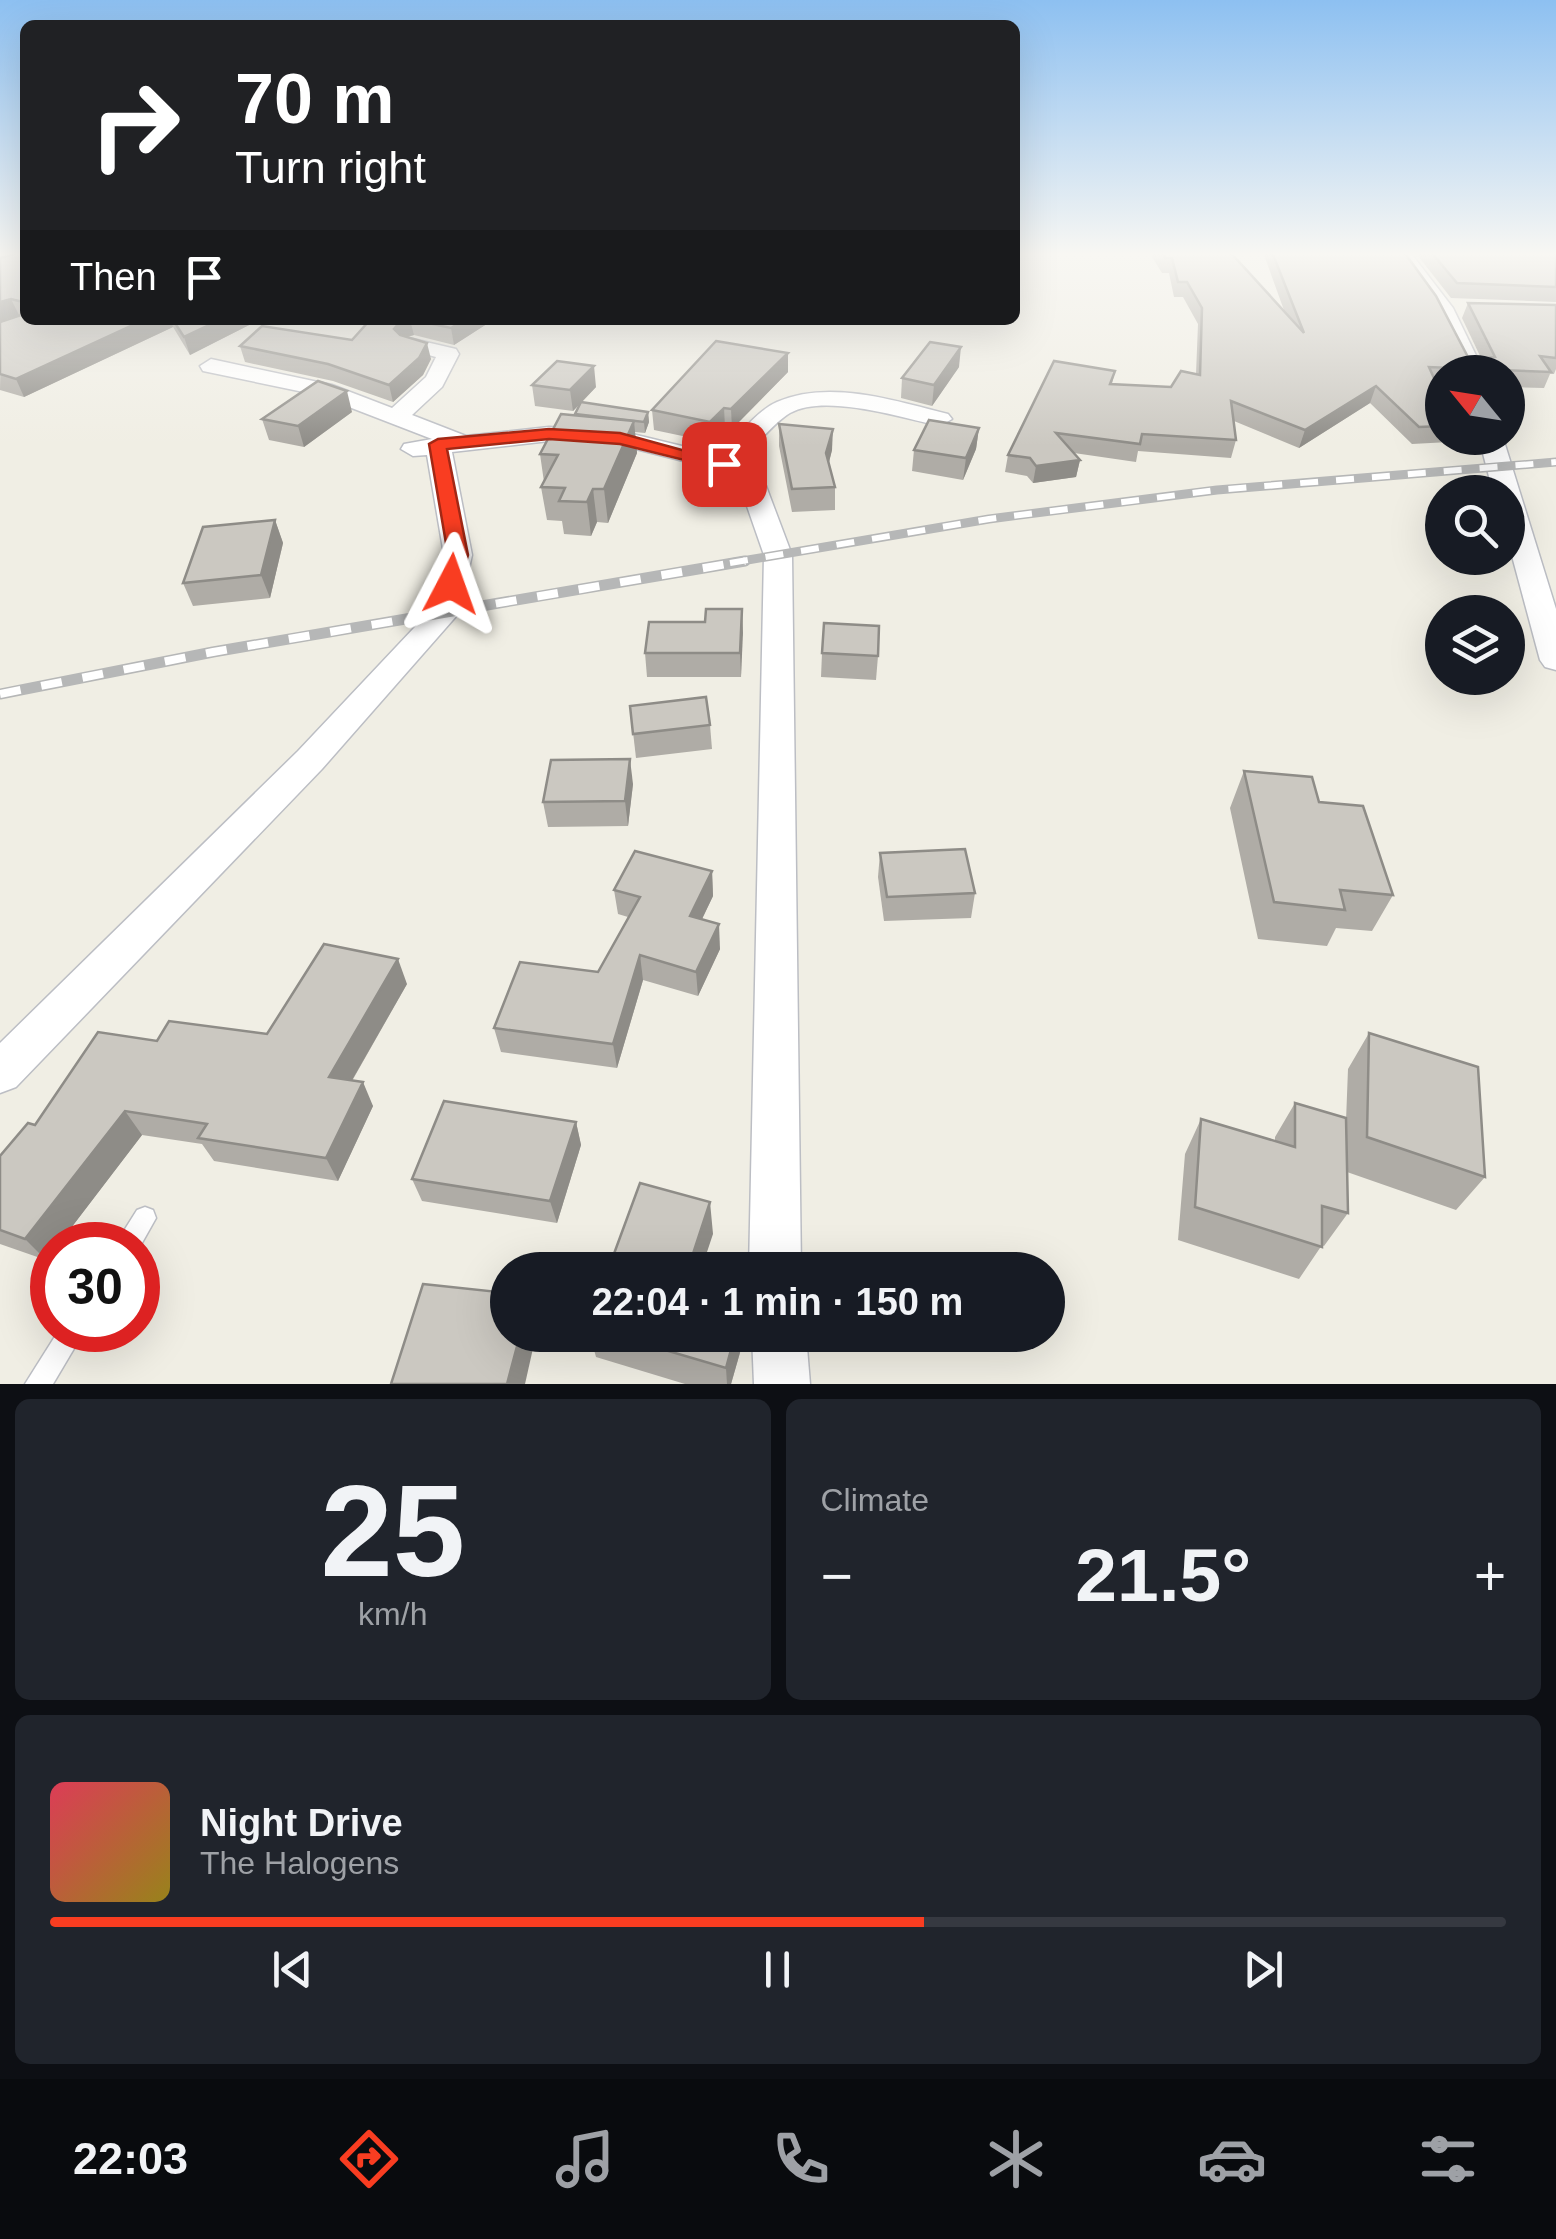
<!DOCTYPE html>
<meta charset="utf-8">
<style>
body{margin:0;font-family:Helvetica,sans-serif;background:#20242c;color:#f1f3f6;height:100vh;display:flex;flex-direction:column;font-size:38px;white-space:nowrap}
*{box-sizing:border-box;margin:0}
p{font-size:32px;color:#9ea1a6}
.icon{flex:none;width:55px;height:55px;fill:none;stroke:currentColor;stroke-width:2;stroke-linecap:round;stroke-linejoin:round}
.map{position:relative;height:1384px;overflow:hidden}
.side{display:flex;flex-direction:column;gap:15px;padding:15px;background:#0d0f14;flex:1}
.side>*{flex:none}
.banner{position:absolute;left:20px;top:20px;width:1000px;height:305px;border-radius:15px;box-shadow:0 10px 40px #0002;background:#202124;color:#fff;overflow:hidden}
.needle{width:65px;rotate:300deg}
.buttons{position:absolute;left:1425px;top:355px;display:grid;gap:20px}
.buttons a{display:grid;place-items:center;width:100px;height:100px;border-radius:50%;background:#171b24;box-shadow:0 10px 40px #0002;font-size:50px}
.speed{position:absolute;left:30px;top:1222px;display:flex;gap:20px;font-size:50px;font-weight:700;text-align:center}
.speed>*{display:grid;place-content:center;width:130px;height:130px;border-radius:50%;background:#171b24;box-shadow:0 10px 40px #0002;line-height:1}
.speed .limit{border:15px solid #d22;background:#fff;color:#111}
.pin{position:absolute;display:grid;place-items:center;width:85px;height:85px;color:#fff;margin:-42px;border-radius:20px;box-shadow:0 5px 15px #0006}
.me{position:absolute;width:110px;margin:-55px;rotate:4deg;stroke-linejoin:round;filter:drop-shadow(0 0 8px #0008)}
.turn{display:flex;align-items:center;gap:35px;height:210px;padding:0 50px;font-size:45px}
.turn .icon{width:130px;height:130px;stroke-width:2.5}
.turn b{display:block;font-size:70px;line-height:85px}
.then{display:flex;align-items:center;height:95px;padding:0 50px;background:#0003;gap:20px;font-size:38px}
.big{font-size:75px;font-weight:700;line-height:1.1}
.side .widget{flex:1;display:flex;flex-direction:column;justify-content:center;gap:15px;min-width:0;padding:0 35px;border-radius:15px;background:#20242c}
.side .dial{align-items:center;gap:0}
.dial b{font-size:130px;line-height:1}
.song{display:flex;align-items:center;gap:30px}
.cover{width:120px;height:120px;border-radius:15px;background:linear-gradient(135deg,hsl(350 70% 55%),hsl(50 70% 35%))}
.played{height:10px;border-radius:5px;background:linear-gradient(90deg,#f93d21 60%,#363941 60%)}
.keys{display:flex;justify-content:space-around;direction:ltr}
.heat{display:flex;justify-content:space-between;align-items:center;font-size:55px;direction:ltr}
.side .tiles{flex:1;display:grid;gap:15px;grid-template-columns:1fr 1fr}
.widget:last-child{grid-column:span 2}
.trip{position:absolute;left:490px;top:1252px;width:575px;height:100px;border-radius:50px;background:#171b24;box-shadow:0 10px 40px #0002;font-weight:700;line-height:100px;text-align:center}
.tabs{display:flex;height:160px;justify-content:space-around;align-items:center;background:#090b0e;color:#9ea1a6}
.tabs .icon{width:70px;height:70px}
.tabs .active{color:#f93d21}
.tabs b{font-size:45px;color:#f1f3f6}
.map>svg:first-child{display:block}
</style>
<div class="map">
<svg width="1556" height="1384" viewBox="0 0 1556 1384">
<rect width="100%" height="100%" fill="#f0eee4"/>
<g fill="none" stroke-linecap="round" stroke-linejoin="round">
<defs>
<g id="service">
<polygon points="145,1207 153,1210 156,1218 138,1250 138,1245 115,1245 137,1210"/>
<polygon points="59,1330 85,1330 53,1384 25,1384"/>
</g>
<g id="minor">
<polygon points="1392,252 1410,252 1453,308 1484,372 1462,372 1433,309"/>
<path d="M413,339l43,10 3,5 -17,33 -30,28 54,21 83,-9 71,4 99,24c17,-16 37,-44 58,-53 52,-23 119,-1 171,12l4,5 -12,7c-37,-8 -115,-33 -150,-13 -18,11 -36,35 -51,50l27,23 26,69 9,715h-52l15,-715 -23,-66 -26,-20 -95,-24 -71,-4 -97,11 20,103 -13,58 -137,156 -306,318 -16,6v-50l298,-292 132,-140 14,-56 -17,-100 -14,1 -12,-7 3,-5 28,-5 -114,-44 -115,-24 -3,-5 11,-7 121,26 60,23 34,-31 10,-20 -30,-8 -4,-4 4,-4z"/>
<polygon points="1479,438 1503,438 1556,609 1556,670 1545,667 1540,660 1508,541 1508,492 1493,492"/>
<polygon points="752,1335 806,1335 810,1384 754,1384"/>
</g>
</defs>
<use href="#service" stroke="#bcbec4" stroke-width="3"/>
<use href="#minor" stroke="#bcbec4" stroke-width="3"/>
<use href="#service" fill="#fff" fill-rule="evenodd"/>
<use href="#minor" fill="#fff" fill-rule="evenodd"/>
<defs>
<polyline id="rail-far1" points="730,563 989,519 1217,490 1556,462"/>
<polyline id="rail" points="0,694 213,652 745,561"/>
</defs>
<use href="#rail-far1" stroke="#b6b7b7" stroke-width="9"/>
<use href="#rail" stroke="#b6b7b7" stroke-width="11"/>
<use href="#rail-far1" stroke="#fff" stroke-width="6" stroke-dasharray="18" stroke-linecap="butt"/>
<use href="#rail" stroke="#fff" stroke-width="8" stroke-dasharray="21" stroke-linecap="butt"/>
</g>
<g fill="#afaca6">
<polygon points="21,252 25,320 259,320 190,355 173,327 24,397 0,390 2,258"/>
<polygon points="1149,252 1230,252 1285,313 1263,252 1404,252 1469,359 1481,358 1462,318 1468,303 1556,305 1556,369 1554,374 1550,374 1544,388 1508,387 1508,372 1442,372 1442,384 1437,384 1442,396 1442,438 1451,438 1449,442 1412,444 1370,403 1299,448 1234,421 1236,440 1231,458 1138,451 1136,462 1074,453 1080,460 1076,477 1033,483 1027,476 1005,472 1008,455 1115,371 1112,384 1171,387 1196,374 1198,324 1183,297 1174,297 1169,273 1162,273"/>
<polygon points="1415,252 1556,252 1556,302 1451,298"/>
<polygon points="370,320 493,320 454,345 414,335 407,337 431,359 423,375 393,402 333,381 245,362 240,346 352,340"/>
<polygon points="788,353 788,372 732,429 725,427 711,442 654,430 652,410"/>
<polygon points="959,367 932,406 901,398 902,378"/>
<polygon points="532,385 596,387 582,402 648,412 649,422 645,433 635,432 637,453 608,523 597,522 591,536 564,534 562,521 547,520 541,487 544,482 540,454 575,415 581,403 573,411 535,406"/>
<polygon points="352,412 304,447 269,440 262,419"/>
<polygon points="779,424 832,450 829,462 835,487 835,510 792,512 779,446"/>
<polygon points="979,428 976,449 963,480 912,471 914,450"/>
<polygon points="275,520 283,543 270,598 193,606 183,583"/>
<polygon points="742,609 741,677 647,677 645,653 705,622"/>
<polygon points="822,653 878,656 876,680 821,677"/>
<polygon points="630,706 710,725 712,749 636,758"/>
<polygon points="1244,771 1319,802 1393,895 1372,931 1336,928 1327,946 1258,939 1230,808"/>
<polygon points="633,784 628,826 548,827 543,802"/>
<polygon points="880,853 975,893 971,918 884,921 878,877"/>
<polygon points="712,871 713,896 702,919 720,949 698,996 643,980 617,1068 501,1052 494,1028 598,972 628,917 618,914 614,890"/>
<polygon points="407,984 352,1081 373,1106 338,1181 214,1161 202,1144 142,1135 58,1245 52,1245 52,1252 46,1260 0,1244 0,1156 35,1125 157,1041 267,1034"/>
<polygon points="1369,1033 1485,1177 1456,1210 1347,1172 1348,1213 1324,1246 1322,1245 1299,1279 1178,1240 1185,1154 1201,1119 1275,1141 1275,1137 1295,1103 1346,1121 1348,1069"/>
<polygon points="576,1122 581,1145 557,1223 422,1201 412,1179"/>
<polygon points="590,1335 745,1335 731,1384 685,1384 596,1357"/>
</g>
<g fill="#8e8c87">
<polygon points="11,299 19,315 0,322 0,302"/>
<polygon points="144,320 171,320 173,327 24,397 16,379"/>
<polygon points="220,320 259,320 190,355 184,337"/>
<polygon points="410,320 414,335 403,338 394,329 400,322"/>
<polygon points="464,320 493,320 454,345 451,328"/>
<polygon points="427,343 431,359 423,375 393,402 389,385"/>
<polygon points="961,347 959,367 932,406 934,385"/>
<polygon points="788,353 788,372 732,429 731,409"/>
<polygon points="594,366 596,387 573,411 570,390"/>
<polygon points="1376,386 1370,403 1299,448 1305,430"/>
<polygon points="347,391 352,412 304,447 298,426"/>
<polygon points="724,408 725,427 711,442 710,422"/>
<polygon points="648,412 649,422 645,433 644,422"/>
<polygon points="634,421 637,453 608,523 604,489"/>
<polygon points="979,428 976,449 963,480 966,458"/>
<polygon points="833,429 832,450 826,474 826,453"/>
<polygon points="1080,460 1076,477 1033,483 1036,466"/>
<polygon points="593,489 597,522 591,536 587,502"/>
<polygon points="275,520 283,543 270,598 261,575"/>
<polygon points="742,609 743,633 741,677 740,653"/>
<polygon points="630,759 633,784 628,826 625,801"/>
<polygon points="712,871 713,896 692,940 690,916"/>
<polygon points="719,924 720,949 698,996 696,972"/>
<polygon points="640,955 643,980 617,1068 613,1044"/>
<polygon points="398,959 407,984 340,1101 329,1077"/>
<polygon points="363,1082 373,1106 338,1181 326,1158"/>
<polygon points="125,1111 142,1135 58,1245 52,1245 52,1252 46,1260 25,1239"/>
<polygon points="576,1122 581,1145 557,1223 550,1201"/>
<polygon points="710,1202 713,1234 701,1270 690,1263"/>
<polygon points="520,1335 536,1335 525,1384 507,1384"/>
<polygon points="735,1335 745,1335 731,1384 727,1384 726,1368"/>
</g>
<g fill="#cbc8c1" stroke="#8e8c87" stroke-width="2.5">
<polygon points="21,252 25,252 25,320 144,320 16,379 0,374 0,322 21,315 23,302 11,299 0,302 0,258"/>
<polygon points="1162,252 1230,252 1304,333 1272,252 1404,252 1436,296 1469,359 1495,357 1468,303 1556,305 1556,358 1540,356 1551,372 1429,367 1442,396 1442,426 1419,427 1376,386 1305,430 1231,401 1236,440 1142,434 1140,444 1056,433 1080,460 1036,466 1030,458 1008,455 1054,361 1115,371 1110,384 1171,387 1181,371 1200,375 1202,308 1187,282 1178,282 1172,258 1165,258"/>
<polygon points="1431,252 1556,252 1556,287 1457,283"/>
<polygon points="173,320 220,320 184,337"/>
<polygon points="370,320 407,320 400,322 394,329 400,335 427,343 419,358 389,385 328,364 240,346 262,326 352,340"/>
<polygon points="414,320 464,320 451,328"/>
<polygon points="716,341 788,353 731,409 724,408 710,422 652,410"/>
<polygon points="930,342 961,347 934,385 902,378"/>
<polygon points="557,361 594,366 570,390 532,385"/>
<polygon points="318,381 347,391 298,426 262,419"/>
<polygon points="581,402 648,412 644,422 575,414"/>
<polygon points="561,414 634,421 604,489 593,489 587,502 559,501 565,488 541,487 558,455 540,454"/>
<polygon points="929,420 979,428 966,458 914,450"/>
<polygon points="779,424 833,429 826,453 835,487 792,489"/>
<polygon points="275,520 261,575 183,583 203,527"/>
<polygon points="706,609 742,609 740,653 645,653 649,622 705,622"/>
<polygon points="824,623 879,626 878,656 822,653"/>
<polygon points="706,697 710,725 633,734 630,706"/>
<polygon points="630,759 625,801 543,802 551,760"/>
<polygon points="1244,771 1312,777 1319,802 1363,806 1393,895 1340,890 1345,910 1274,902"/>
<polygon points="965,849 975,893 887,897 880,853"/>
<polygon points="635,851 712,871 690,916 719,924 696,972 640,955 613,1044 494,1028 520,962 598,972 640,897 614,890"/>
<polygon points="324,944 398,959 329,1077 363,1082 326,1158 198,1138 207,1124 125,1111 25,1239 0,1230 0,1156 28,1123 35,1125 98,1032 157,1041 169,1021 267,1034"/>
<polygon points="1369,1033 1478,1067 1485,1177 1367,1137"/>
<polygon points="444,1101 576,1122 550,1201 412,1179"/>
<polygon points="1295,1103 1346,1118 1348,1213 1322,1206 1322,1247 1195,1207 1201,1119 1295,1147"/>
<polygon points="640,1183 710,1202 690,1263 716,1270 608,1270"/>
<polygon points="423,1284 508,1293 508,1335 520,1335 507,1384 391,1384"/>
<polygon points="614,1335 735,1335 726,1368"/>
</g>
<linearGradient id="sky" x2="0" y2="1"><stop stop-color="#8dc0f1"/><stop offset="0.57" stop-color="#f8f7f3"/><stop offset="1" stop-color="#f8f7f3" stop-opacity="0"/></linearGradient>
<rect width="1556" height="446" fill="url(#sky)"/>
<polygon fill="#f93d21" stroke="#a22815" stroke-width="2.5" points="549,429 620,433 733,464 724,470 620,444 549,439 447,449 468,555 458,588 444,588 441,584 448,555 429,444 438,439"/>
</svg>
<div class="buttons">
<a><svg class="needle" viewBox="-14 -14 28 28"><path d="M0-13l5 13h-10z" fill="#e53935"/><path d="M0 13l5-13h-10z" fill="#9ea1a6"/></svg></a>
<a><svg class="icon" aria-label="search" viewBox="0 0 24 24"><circle cx="10" cy="10" r="6"/><path d="M15 15l6 6"/></svg></a>
<a><svg class="icon" aria-label="layers" viewBox="0 0 24 24"><path d="M12 4l9 5-9 5-9-5zM3 14l9 5 9-5"/></svg></a>
</div>
<div class="speed"><div class="limit">30</div></div>
<div class="pin" style="left:724px;top:464px;background:#d93025"><svg class="icon" aria-label="arrive" viewBox="0 0 24 24"><path d="M6 21V4h12l-3 4 3 4H6"/></svg></div>
<svg class="me" style="left:451px;top:584px" viewBox="-20 -20 40 40"><path d="M0-17L14 15 0 8-14 15z" fill="#f93d21" stroke="#fff" stroke-width="4"/></svg>
<div class="trip">22:04 · 1 min · 150 m</div>
<div class="banner">
<div class="turn"><svg class="icon" aria-label="right" viewBox="0 0 24 24"><path d="M7 20v-9h11M14 6l5 5-5 5"/></svg><div><b>70 m</b>Turn right</div></div>
<div class="then">Then<svg class="icon" aria-label="arrive" viewBox="0 0 24 24"><path d="M6 21V4h12l-3 4 3 4H6"/></svg></div>
</div>
</div>
<section class="side">
<div class="tiles">
<div class="widget dial"><b>25</b><p>km/h</p></div>
<div class="widget"><p>Climate</p>
<div class="heat"><a>−</a><b class="big">21.5°</b><a>+</a></div>
</div>
<div class="widget">
<div class="song"><i class="cover"></i><div><b>Night Drive</b><p>The Halogens</p></div></div>
<div class="played"></div>
<div class="keys"><svg class="icon" aria-label="previous" viewBox="0 0 24 24"><path d="M18 5L8 12l10 7zM5 5v14"/></svg><svg class="icon" aria-label="pause" viewBox="0 0 24 24"><path d="M8 5v14M16 5v14"/></svg><svg class="icon" aria-label="next" viewBox="0 0 24 24"><path d="M6 5l10 7-10 7zM19 5v14"/></svg></div>
</div>
</div>
</section>
<nav class="tabs">
<b>22:03</b>
<svg class="icon active" aria-label="directions" viewBox="0 0 24 24"><path d="M12 3l9 9-9 9-9-9zM9 14v-3h6M13 9l2 2-2 2"/></svg>
<svg class="icon" aria-label="music" viewBox="0 0 24 24"><path d="M9 18V5l10-2v13"/><circle cx="6" cy="18" r="3"/><circle cx="16" cy="16" r="3"/></svg>
<svg class="icon" aria-label="phone" viewBox="0 0 24 24"><path d="M5 4h4l2 5-3 2q2 4 5 5l2-3 5 2v4C11 20 4 13 5 4z"/></svg>
<svg class="icon" aria-label="climate" viewBox="0 0 24 24"><path d="M12 3v18M4 7l16 10M4 17L20 7"/></svg>
<svg class="icon" aria-label="car" viewBox="0 0 24 24"><path d="M5 17H2v-5l4-1 3-4h7l3 4 3 1v5h-3M9 17h6M6 11h13"/><circle cx="7" cy="17" r="2"/><circle cx="17" cy="17" r="2"/></svg>
<svg class="icon" aria-label="filters" viewBox="0 0 24 24"><path d="M4 7h16M4 17h16"/><circle cx="9" cy="7" r="2"/><circle cx="15" cy="17" r="2"/></svg>
</nav>
